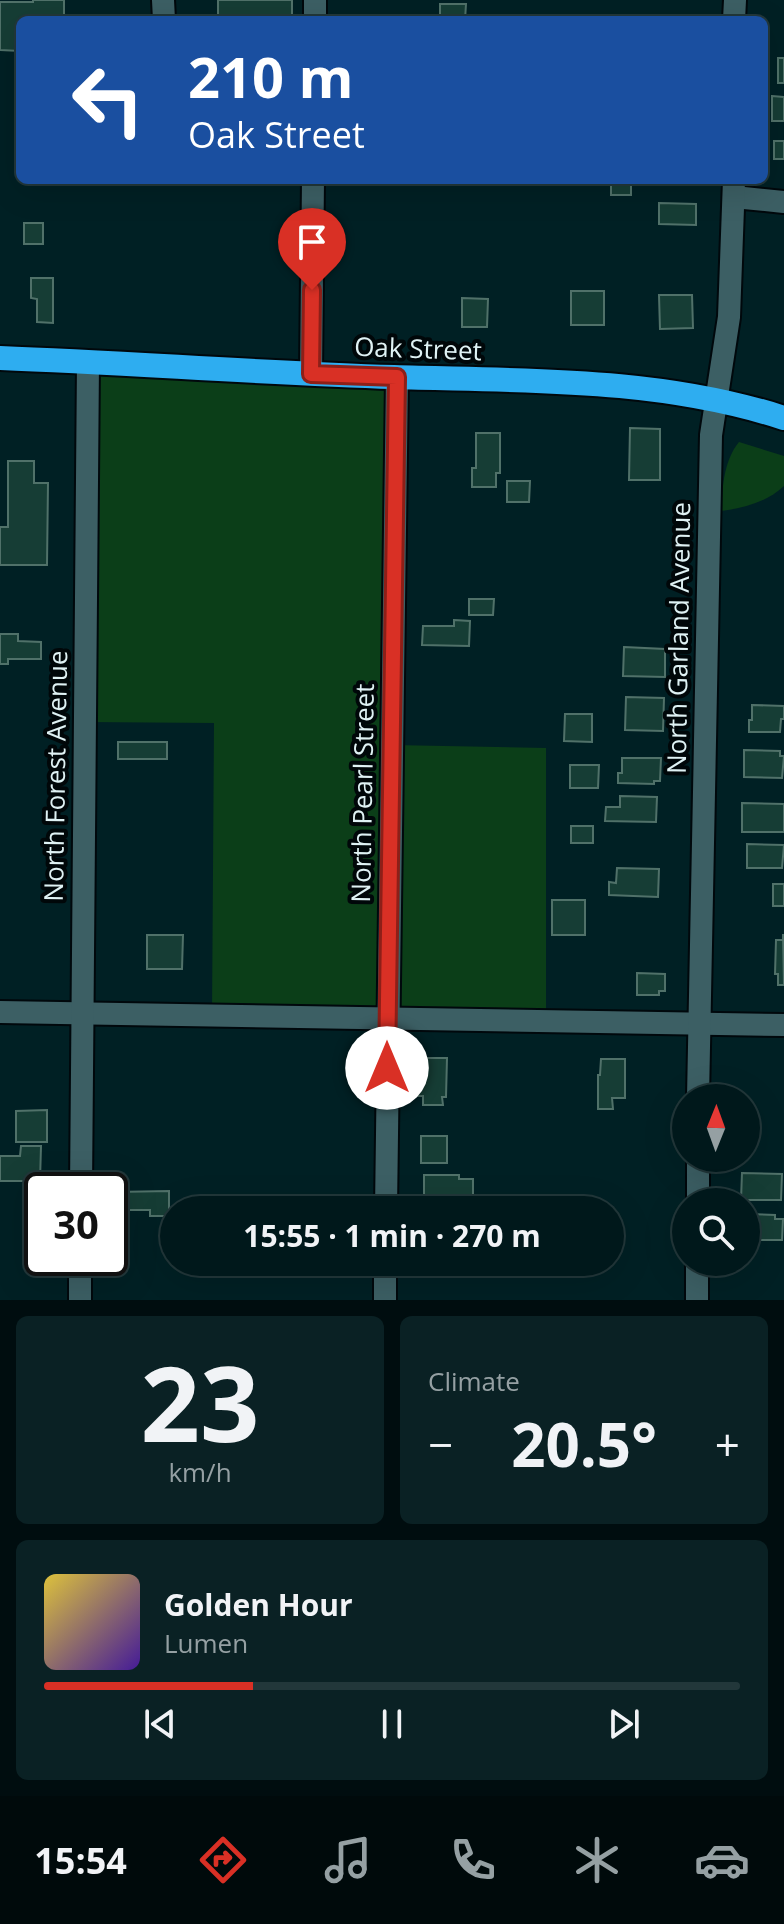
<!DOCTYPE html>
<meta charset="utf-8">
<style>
body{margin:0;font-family:"Open Sans",sans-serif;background:#0a2124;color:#f1f3f6;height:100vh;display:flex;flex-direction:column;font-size:30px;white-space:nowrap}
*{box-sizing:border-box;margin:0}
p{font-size:26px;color:#95a0a3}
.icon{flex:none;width:44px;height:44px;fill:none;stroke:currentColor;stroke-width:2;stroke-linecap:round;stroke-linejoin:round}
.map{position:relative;height:1300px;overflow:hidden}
.details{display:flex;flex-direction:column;gap:16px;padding:16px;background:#000d0f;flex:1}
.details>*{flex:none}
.guide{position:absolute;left:16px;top:16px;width:752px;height:168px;border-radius:12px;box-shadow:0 8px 32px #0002,0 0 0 2px #22373a;background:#1a4fa0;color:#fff;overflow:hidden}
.needle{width:52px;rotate:1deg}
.buttons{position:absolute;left:672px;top:1084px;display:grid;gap:16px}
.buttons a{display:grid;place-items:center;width:88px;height:88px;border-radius:50%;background:#00181b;box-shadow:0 8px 32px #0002,0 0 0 2px #22373a;font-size:40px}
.speed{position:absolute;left:24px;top:1172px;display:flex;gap:16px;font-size:40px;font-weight:700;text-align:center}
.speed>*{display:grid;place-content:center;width:104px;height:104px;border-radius:50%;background:#00181b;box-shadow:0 8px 32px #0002,0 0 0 2px #22373a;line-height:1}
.speed .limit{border:4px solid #111;border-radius:12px;background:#fff;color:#111}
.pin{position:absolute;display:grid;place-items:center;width:68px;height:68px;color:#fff;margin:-82px -34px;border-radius:50% 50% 50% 0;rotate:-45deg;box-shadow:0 0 8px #0007}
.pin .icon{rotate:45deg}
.me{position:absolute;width:88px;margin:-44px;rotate:0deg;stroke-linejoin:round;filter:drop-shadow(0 0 6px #0008)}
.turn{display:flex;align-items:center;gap:28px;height:168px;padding:0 40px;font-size:36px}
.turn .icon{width:104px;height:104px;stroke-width:2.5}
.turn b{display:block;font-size:56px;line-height:68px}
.big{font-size:60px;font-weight:700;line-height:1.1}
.details .widget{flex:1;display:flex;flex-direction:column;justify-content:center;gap:12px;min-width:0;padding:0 28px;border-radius:12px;background:#0a2124}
.details .dial{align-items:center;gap:0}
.dial b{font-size:104px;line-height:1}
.song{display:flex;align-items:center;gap:24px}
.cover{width:96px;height:96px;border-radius:12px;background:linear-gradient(135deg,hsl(50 70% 55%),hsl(260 70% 35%))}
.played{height:8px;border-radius:4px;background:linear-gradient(90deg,#d93025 30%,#22373a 30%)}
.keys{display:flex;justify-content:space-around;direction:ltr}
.heat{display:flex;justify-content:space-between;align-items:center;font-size:44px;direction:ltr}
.details .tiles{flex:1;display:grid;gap:16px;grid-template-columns:1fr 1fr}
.widget:last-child{grid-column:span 2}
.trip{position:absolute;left:160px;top:1196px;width:464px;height:80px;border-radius:40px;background:#00181b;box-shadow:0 8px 32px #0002,0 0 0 2px #22373a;font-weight:700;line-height:80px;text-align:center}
.tab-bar{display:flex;height:128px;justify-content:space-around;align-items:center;background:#000a0b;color:#95a0a3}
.tab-bar .icon{width:56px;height:56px}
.tab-bar .on{color:#d93025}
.tab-bar b{font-size:36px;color:#f1f3f6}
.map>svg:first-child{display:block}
</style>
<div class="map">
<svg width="784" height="1300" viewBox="0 0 784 1300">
<rect width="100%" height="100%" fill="#002024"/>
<g fill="#0b3e18">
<polygon points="88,362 397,377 392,745 546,748 546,1021 212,1016 214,723 85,722"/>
<path d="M739,442l45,14v30c-17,16 -40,22 -63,25 1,-23 3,-51 18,-69z"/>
</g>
<g fill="#163d35" stroke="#507169" stroke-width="2">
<polygon points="33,0 64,0 64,20 20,20 20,51 0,50 0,2 33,2"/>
<rect x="218" y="0" width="74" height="20"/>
<polygon points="440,4 466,4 465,20 440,20"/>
<polygon points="633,16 669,17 669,20 633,20"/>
<rect x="778" y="58" width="6" height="25"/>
<polygon points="772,96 784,97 784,121 772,121"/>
<rect x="774" y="141" width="10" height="18"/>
<rect x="611" y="182" width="20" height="13"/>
<polygon points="659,203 696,204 696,225 659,224"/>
<rect x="24" y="223" width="19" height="21"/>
<polygon points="31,278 53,278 53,323 37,322 37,299 31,298"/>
<rect x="571" y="291" width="33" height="34"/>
<polygon points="659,295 692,295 693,328 660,329"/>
<polygon points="462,298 488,299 487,327 462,327"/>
<polygon points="630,428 660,429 660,480 629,480"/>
<polygon points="476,433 500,433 500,473 496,473 496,487 472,487 472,468 476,468"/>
<polygon points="8,461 34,461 34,483 48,483 47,565 0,565 0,527 8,527"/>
<polygon points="507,481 530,481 529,502 507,502"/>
<polygon points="469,599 494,599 493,615 469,615"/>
<polygon points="454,620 470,621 469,646 422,645 423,626 454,626"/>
<polygon points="0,634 18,634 18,641 41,642 41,659 8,659 8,664 0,664"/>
<polygon points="624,647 665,649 665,677 623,676"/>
<polygon points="626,697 664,698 663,731 625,730"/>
<polygon points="752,705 784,706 784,719 781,719 780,732 749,732 749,720 752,720"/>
<polygon points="565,714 592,714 592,742 564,741"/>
<rect x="118" y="742" width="49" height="17"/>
<polygon points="744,750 780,751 780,756 784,756 782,778 744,777"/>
<polygon points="622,758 661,758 660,781 654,781 654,784 618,783 618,773 622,773"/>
<polygon points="570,765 599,765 598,788 570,788"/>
<polygon points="620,796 657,797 656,822 605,821 606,807 620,807"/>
<polygon points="742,803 784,804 784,832 742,832"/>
<rect x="571" y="826" width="22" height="17"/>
<polygon points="747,844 784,845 782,868 747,868"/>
<polygon points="617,868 659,869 658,897 609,895 609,882 616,883"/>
<rect x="773" y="884" width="11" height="22"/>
<rect x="552" y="900" width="33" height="35"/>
<polygon points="783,934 784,985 778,985 778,974 775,974 776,940 783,940"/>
<polygon points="147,935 183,935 182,969 147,969"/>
<polygon points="637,973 665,974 665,991 659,991 659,995 637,995"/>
<polygon points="417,1058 447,1058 446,1097 442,1097 443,1105 423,1105 423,1096 416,1096"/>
<polygon points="601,1059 625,1059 625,1098 612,1098 613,1109 598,1109 598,1075 600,1075"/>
<polygon points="47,1110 47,1142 16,1142 16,1111"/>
<rect x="421" y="1136" width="26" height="27"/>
<polygon points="21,1146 41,1146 40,1181 0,1181 0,1156 20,1156"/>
<polygon points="742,1173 782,1174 781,1200 741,1200"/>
<polygon points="424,1175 459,1175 459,1179 473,1179 473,1195 424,1195"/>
<polygon points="169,1191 169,1216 150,1216 150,1210 115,1210 115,1192"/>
<polygon points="746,1214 775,1215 775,1219 783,1219 782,1240 746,1240"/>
</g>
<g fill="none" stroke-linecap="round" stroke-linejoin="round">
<defs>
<g id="minor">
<polyline points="163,0 164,20"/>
<polyline points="315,20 315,0"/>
<polyline points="734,20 735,0"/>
<polyline points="734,197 784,202"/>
<polyline points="311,374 313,180"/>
<polyline points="0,1012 784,1025"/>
<polyline points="698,1098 711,435 729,317 734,180"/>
<polyline points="81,1190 88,362"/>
<polyline points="698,1202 698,1158"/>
<polyline points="386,1210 397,377"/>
<polyline points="80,1300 80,1258"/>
<polyline points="385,1300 385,1262"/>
<polyline points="697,1300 697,1262"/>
</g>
<path id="highway" d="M0,358c131,5 262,15 394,19 130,4 264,0 390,41"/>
</defs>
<use href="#minor" stroke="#00080c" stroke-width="26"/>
<use href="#highway" stroke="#00080c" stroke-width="28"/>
<use href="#minor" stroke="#3c5f64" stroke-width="22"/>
<use href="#highway" stroke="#2eadf0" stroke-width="24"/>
</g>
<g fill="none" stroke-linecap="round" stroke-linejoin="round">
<defs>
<polyline id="route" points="312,290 311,374 397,377 387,1068"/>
</defs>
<use href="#route" stroke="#8d1f18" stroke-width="20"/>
<use href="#route" stroke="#d93025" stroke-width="14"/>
</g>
<g text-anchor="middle" stroke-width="8" stroke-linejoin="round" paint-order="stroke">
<g font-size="26" fill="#dff2f4" stroke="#000709">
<text transform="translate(418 349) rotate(2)" y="9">Oak Street</text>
<text transform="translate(679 638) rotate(-89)" y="9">North Garland Avenue</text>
<text transform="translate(56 776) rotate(-89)" y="9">North Forest Avenue</text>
<text transform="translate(363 793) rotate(-89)" y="9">North Pearl Street</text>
</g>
</g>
</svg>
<div class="buttons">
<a><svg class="needle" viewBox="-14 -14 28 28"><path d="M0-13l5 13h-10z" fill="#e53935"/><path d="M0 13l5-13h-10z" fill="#95a0a3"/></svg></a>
<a><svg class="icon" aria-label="search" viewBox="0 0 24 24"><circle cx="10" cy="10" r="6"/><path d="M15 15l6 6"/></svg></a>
</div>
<div class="speed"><div class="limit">30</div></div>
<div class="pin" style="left:312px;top:290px;background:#d93025"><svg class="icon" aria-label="arrive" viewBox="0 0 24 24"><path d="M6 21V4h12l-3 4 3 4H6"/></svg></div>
<svg class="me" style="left:387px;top:1068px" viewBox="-20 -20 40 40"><circle r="19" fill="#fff"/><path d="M0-13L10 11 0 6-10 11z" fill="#d93025"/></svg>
<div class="trip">15:55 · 1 min · 270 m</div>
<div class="guide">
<div class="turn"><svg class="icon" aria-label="left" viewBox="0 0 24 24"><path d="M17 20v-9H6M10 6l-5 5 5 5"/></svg><div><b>210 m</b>Oak Street</div></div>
</div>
</div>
<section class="details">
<div class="tiles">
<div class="widget dial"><b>23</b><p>km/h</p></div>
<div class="widget"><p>Climate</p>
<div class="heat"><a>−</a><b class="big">20.5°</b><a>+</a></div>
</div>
<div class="widget">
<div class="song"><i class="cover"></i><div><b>Golden Hour</b><p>Lumen</p></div></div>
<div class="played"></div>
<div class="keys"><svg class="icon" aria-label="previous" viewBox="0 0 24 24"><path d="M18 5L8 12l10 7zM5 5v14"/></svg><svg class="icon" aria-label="pause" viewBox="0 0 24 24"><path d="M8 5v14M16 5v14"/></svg><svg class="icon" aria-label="next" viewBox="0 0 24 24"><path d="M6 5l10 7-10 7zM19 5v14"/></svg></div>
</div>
</div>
</section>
<nav class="tab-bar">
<b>15:54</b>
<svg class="icon on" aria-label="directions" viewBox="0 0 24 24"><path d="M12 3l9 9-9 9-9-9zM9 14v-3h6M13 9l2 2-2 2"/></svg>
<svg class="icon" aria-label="music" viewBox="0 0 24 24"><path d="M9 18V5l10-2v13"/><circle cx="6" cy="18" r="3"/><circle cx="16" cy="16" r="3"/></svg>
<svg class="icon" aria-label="phone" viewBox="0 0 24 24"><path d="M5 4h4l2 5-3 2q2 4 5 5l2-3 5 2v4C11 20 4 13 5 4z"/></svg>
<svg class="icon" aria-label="climate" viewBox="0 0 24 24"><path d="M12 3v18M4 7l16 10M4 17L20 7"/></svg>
<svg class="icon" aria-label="car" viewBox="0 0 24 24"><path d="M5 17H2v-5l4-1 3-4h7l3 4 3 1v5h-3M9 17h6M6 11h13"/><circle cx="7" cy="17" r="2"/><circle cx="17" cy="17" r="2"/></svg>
</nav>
